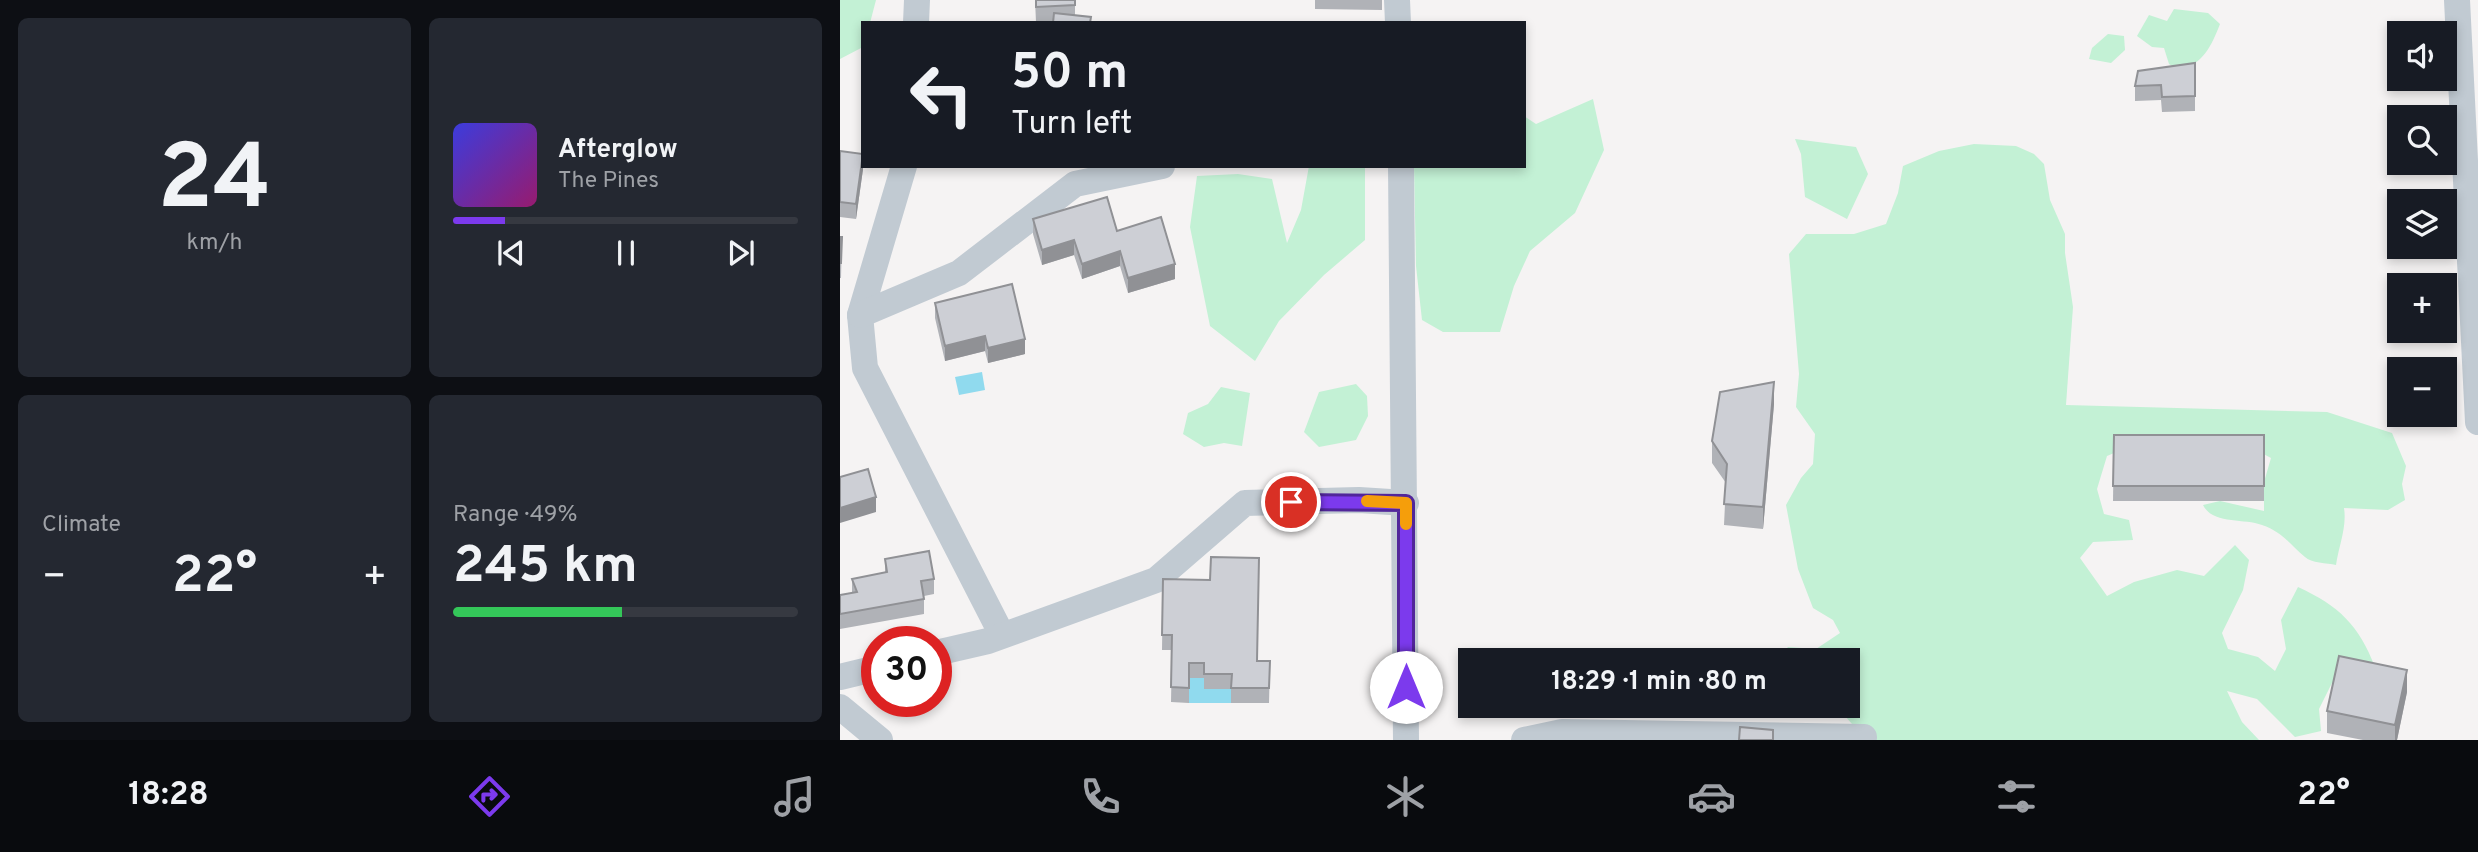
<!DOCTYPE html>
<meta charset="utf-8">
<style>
body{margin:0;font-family:Overpass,sans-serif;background:#242831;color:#f1f3f6;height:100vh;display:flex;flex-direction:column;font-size:26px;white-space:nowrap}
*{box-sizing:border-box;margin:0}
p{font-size:23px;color:#9ea1a6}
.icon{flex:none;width:38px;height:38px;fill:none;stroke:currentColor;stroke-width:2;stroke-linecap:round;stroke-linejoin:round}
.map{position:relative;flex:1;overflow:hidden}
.side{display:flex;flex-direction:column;gap:18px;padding:18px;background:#0d0f14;width:840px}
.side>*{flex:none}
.banner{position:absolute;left:21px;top:21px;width:665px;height:147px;border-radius:0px;box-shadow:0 4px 10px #0003;background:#171b24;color:#f1f3f6;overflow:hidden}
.controls{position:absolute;left:1547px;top:21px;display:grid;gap:14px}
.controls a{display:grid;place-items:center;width:70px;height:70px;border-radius:0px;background:#171b24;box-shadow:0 4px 10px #0003;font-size:35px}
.speed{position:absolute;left:21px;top:626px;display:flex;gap:14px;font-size:35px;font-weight:700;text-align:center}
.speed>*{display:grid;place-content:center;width:91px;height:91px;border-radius:50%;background:#171b24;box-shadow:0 4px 10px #0003;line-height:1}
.speed .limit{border:10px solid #d22;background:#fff;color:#111}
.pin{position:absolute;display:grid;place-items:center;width:60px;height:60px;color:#fff;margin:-30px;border:4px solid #fff;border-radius:50%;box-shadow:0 2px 7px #0007}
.me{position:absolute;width:77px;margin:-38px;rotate:0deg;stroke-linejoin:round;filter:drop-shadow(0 0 5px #0008)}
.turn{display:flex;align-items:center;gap:24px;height:147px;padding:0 35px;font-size:32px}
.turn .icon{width:91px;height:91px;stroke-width:2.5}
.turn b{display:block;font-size:49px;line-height:60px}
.big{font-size:52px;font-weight:700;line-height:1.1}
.side .card{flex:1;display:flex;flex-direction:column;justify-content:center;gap:10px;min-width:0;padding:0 24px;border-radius:10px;background:#242831}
.side .dial{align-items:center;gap:0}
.dial b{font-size:91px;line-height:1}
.song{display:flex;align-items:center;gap:21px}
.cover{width:84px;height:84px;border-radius:10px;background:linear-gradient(135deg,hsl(240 70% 55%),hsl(320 70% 35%))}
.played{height:7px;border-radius:4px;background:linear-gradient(90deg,#7c3aed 15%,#363941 15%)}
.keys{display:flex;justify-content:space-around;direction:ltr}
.heat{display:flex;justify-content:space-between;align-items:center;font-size:38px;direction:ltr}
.charge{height:10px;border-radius:5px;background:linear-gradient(90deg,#34c759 49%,#363941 0)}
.side .tiles{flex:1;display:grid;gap:18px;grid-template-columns:repeat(2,1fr)}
.trip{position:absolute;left:618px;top:648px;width:402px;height:70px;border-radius:0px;background:#171b24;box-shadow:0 4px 10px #0003;font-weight:700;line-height:70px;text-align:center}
.tabs{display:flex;height:112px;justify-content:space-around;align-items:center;background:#090b0e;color:#9ea1a6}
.tabs .icon{width:49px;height:49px}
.tabs .selected{color:#7c3aed}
.tabs b{font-size:32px;color:#f1f3f6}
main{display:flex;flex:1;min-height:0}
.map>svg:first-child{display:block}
</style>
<main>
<section class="side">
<div class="tiles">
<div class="card dial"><b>24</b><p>km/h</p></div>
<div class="card">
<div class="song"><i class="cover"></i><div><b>Afterglow</b><p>The Pines</p></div></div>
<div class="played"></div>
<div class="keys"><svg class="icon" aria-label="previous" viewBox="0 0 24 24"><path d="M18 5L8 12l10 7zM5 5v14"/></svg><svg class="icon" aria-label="pause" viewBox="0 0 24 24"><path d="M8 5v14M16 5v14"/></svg><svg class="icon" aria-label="next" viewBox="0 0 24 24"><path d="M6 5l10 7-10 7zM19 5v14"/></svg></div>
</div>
<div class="card"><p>Climate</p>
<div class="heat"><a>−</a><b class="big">22°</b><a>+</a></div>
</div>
<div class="card"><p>Range · 49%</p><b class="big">245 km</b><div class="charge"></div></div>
</div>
</section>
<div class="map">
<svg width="1638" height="740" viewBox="0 0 1638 740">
<rect width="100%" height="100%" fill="#f5f3f3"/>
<g fill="#c3f1d5">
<polygon points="0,0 36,0 30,23 23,23 23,47 0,59"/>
<path d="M1334,9l34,4 12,11c-9,23 -16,38 -40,47l-11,-7 -5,-16 -12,-1 -15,-11 12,-21 18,6z"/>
<polygon points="1268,34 1284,36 1285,50 1271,63 1249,59 1252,48"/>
<polygon points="753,99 764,150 735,213 690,251 674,286 660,332 603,332 582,320 576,266 574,166 684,166 684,116 696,124"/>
<polygon points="955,139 1016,147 1028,174 1007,219 965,197 961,154"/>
<path d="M1134,144l42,2 18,8 10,10 6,36 15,34v19l8,54 -7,98 261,7 65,21 14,33 -4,18 3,16 -17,10 -44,-2c3,19 -5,37 -8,57 -9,-2 -25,-2 -31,-8 -15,-12 -22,-25 -43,-32 -18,-7 -49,0 -59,-20l17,-4 44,10v-29l7,-24 -15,-8 -116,-8 -33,14 -10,33 7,25 25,6 4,20 -40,2 -13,16 27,38 27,-14 43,-12 27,6 31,-31 14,15 -6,30 -21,43 6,16 30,8 17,14 11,-22 -5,-29 17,-33c41,19 61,38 77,80l-43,16 -13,26 2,22 -26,6 -38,-38 -30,-8 15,31 17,18h-393l-21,-24c-24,-2 -32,6 -53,-11h56v-45h-72l12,-13 28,2 24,-16 -7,-13 -20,-12 -15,-39 -12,-64 15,-27 12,-14 2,-30 -19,-27 3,-33 -10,-120 17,-20h48l32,-10 12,-31 5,-27 36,-15z"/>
<polygon points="469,166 525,166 525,240 484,275 439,321 415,361 370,326 350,227 357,176 398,174 432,179 447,243 461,210"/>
<polygon points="516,384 527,396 528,416 516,440 479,447 464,432 479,392"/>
<polygon points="381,387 410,393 402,446 384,443 364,447 343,434 348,413 368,404"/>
</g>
<g fill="#90daee">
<polygon points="142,372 145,390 119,395 115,377"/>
<polygon points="349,678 364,678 365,689 392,689 391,703 349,703"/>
</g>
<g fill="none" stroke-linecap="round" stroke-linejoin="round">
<g stroke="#c1cad2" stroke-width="26">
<polyline points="557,0 558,23"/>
<polyline points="1617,0 1638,422"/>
<polyline points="76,23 77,0"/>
<polyline points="64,166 20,315 25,368 162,635"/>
<polyline points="561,166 566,740"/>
<polyline points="20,315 119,273 235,184 322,166"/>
<polyline points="96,653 148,641 316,580 405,503 519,500 566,503"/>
<polyline points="0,677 37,668"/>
<polyline points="0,707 40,740"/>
<polyline points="684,740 722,732 1024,737"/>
</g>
</g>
<g fill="#b0b2b7">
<polygon points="195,0 235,0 235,15 251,23 213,21 196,22"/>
<polygon points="475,0 542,0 542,10 475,9"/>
<polygon points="1355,63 1355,111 1322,112 1321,100 1295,101 1295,86"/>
<polygon points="0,151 23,169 16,219 0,217"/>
<polygon points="193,219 277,231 335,279 288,293 280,266 242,279 234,255 202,265 193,234"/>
<polygon points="0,237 2,237 1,278 0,278"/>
<polygon points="95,303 185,354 148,363 145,351 105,361 95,318"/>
<polygon points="934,404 923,529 884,525 886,483 872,463 872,441"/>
<polygon points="1274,435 1424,435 1424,501 1273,501"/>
<polygon points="45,559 94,579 94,594 84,596 84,614 0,629 0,595 12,593 12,579 45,573"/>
<polygon points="323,579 417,661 430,661 429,703 391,703 391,689 364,689 364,678 349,678 349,703 331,702 332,650 322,650"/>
<polygon points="1567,692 1557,740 1523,740 1487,733 1487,711"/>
</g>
<g fill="#909195">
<polygon points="23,154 23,169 16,219 16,204"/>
<polygon points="234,240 234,255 202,265 202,250"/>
<polygon points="280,251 280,266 242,279 242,264"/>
<polygon points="335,264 335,279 288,293 288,278"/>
<polygon points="145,336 145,351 105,361 105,346"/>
<polygon points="185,339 185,354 148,363 148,348"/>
<polygon points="934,382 934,404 923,529 923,507"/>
<polygon points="36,497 36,512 0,523 0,508"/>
<polygon points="1567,670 1567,692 1557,740 1555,740 1555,725"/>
</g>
<g fill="#cdcfd5" stroke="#909195" stroke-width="2">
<polygon points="196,0 235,0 235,5 196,7"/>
<polygon points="214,13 251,17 250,23 213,23"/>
<polygon points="1355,63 1355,96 1322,97 1321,85 1295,86 1298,71"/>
<polygon points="0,151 23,154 16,204 0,202"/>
<polygon points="267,197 277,231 321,217 335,264 288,278 280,251 242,264 234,240 202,250 193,219"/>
<polygon points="0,237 2,237 1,263 0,263"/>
<polygon points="172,284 185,339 148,348 145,336 105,346 95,303"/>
<polygon points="934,382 923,507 884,504 887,464 872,441 880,392"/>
<polygon points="1274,435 1424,435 1424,486 1273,486"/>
<polygon points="28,469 36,497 0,508 0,477"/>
<polygon points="89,551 94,579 81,581 84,599 0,614 0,595 17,592 12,579 47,572 45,559"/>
<polygon points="371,557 419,558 417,661 430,661 429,688 391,688 392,674 364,674 364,663 349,663 349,688 331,687 332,635 322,635 323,579 370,580"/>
<polygon points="1499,656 1567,670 1555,725 1487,711"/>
<polygon points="900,727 933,730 933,740 899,740"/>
</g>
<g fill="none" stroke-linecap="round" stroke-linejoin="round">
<defs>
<polyline id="route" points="451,502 566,503 566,687"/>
</defs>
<use href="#route" stroke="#51269a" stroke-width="18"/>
<use href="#route" stroke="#7c3aed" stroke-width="12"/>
<polyline stroke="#f59e0b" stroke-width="12" points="527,501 566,503 566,524"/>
</g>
</svg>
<div class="controls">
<a><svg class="icon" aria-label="sound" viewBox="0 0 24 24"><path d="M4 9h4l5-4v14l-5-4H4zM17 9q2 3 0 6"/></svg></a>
<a><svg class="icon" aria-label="search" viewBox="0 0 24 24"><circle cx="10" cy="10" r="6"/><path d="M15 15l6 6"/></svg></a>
<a><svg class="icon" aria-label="layers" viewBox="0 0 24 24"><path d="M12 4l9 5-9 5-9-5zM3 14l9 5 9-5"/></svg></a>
<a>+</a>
<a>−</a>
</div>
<div class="speed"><div class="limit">30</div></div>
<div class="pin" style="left:451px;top:502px;background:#d93025"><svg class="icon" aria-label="arrive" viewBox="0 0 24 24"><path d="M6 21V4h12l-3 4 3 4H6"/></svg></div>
<svg class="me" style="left:566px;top:687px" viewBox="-20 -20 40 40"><circle r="19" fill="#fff"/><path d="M0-13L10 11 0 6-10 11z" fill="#7c3aed"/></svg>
<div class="trip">18:29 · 1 min · 80 m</div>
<div class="banner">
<div class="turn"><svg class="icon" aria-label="left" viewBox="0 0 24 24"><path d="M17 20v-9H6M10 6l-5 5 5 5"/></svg><div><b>50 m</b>Turn left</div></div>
</div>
</div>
</main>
<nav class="tabs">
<b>18:28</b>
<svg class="icon selected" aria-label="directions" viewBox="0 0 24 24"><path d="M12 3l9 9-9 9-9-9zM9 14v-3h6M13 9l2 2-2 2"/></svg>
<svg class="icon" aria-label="music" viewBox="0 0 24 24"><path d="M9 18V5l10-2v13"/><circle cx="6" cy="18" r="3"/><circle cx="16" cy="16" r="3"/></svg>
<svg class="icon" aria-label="phone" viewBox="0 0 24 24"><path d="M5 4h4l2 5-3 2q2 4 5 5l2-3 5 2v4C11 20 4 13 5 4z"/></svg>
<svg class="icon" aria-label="climate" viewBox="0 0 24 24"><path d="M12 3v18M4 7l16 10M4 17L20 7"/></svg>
<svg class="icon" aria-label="car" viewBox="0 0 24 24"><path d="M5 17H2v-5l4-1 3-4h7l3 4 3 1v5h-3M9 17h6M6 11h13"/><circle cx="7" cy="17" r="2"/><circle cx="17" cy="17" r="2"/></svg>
<svg class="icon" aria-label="filters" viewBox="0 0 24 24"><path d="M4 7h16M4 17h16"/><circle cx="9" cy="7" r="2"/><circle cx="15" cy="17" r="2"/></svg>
<b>22°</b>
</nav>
